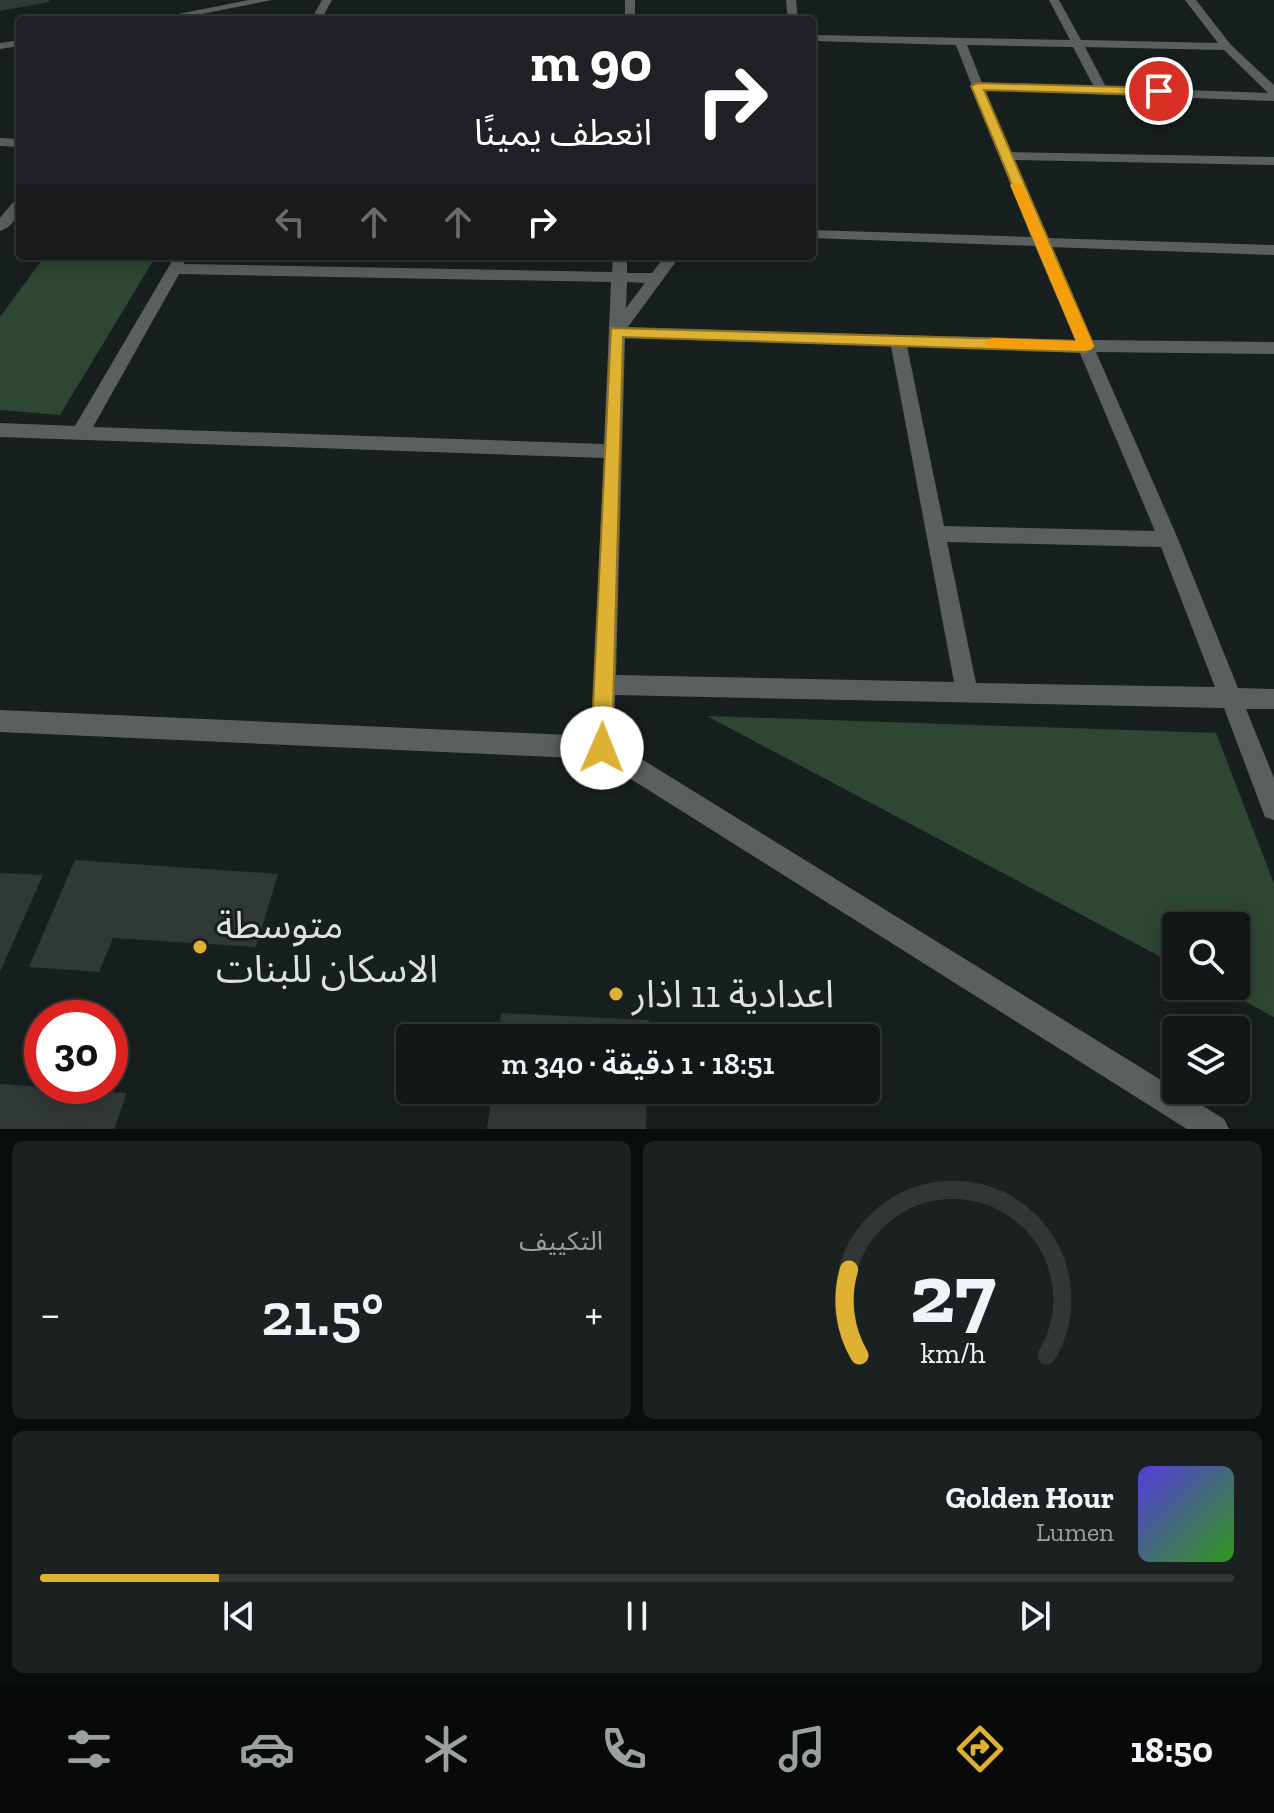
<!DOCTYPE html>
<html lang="ar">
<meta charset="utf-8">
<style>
body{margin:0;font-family:"Zilla Slab","Noto Sans Arabic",serif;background:#1b2120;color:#f1f3f6;direction:rtl;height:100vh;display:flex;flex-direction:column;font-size:30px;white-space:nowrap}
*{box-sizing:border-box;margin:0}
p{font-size:26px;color:#9ca0a1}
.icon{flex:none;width:44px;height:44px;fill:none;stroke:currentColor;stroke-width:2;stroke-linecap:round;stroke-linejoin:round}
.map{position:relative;height:1129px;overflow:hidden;direction:ltr}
.sheet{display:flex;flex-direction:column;gap:12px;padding:12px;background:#0a0d0d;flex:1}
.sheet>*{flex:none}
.banner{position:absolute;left:16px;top:16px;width:800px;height:244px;border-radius:8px;box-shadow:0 4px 20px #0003,0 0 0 2px #313736;direction:rtl;background:#202124;color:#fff;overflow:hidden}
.fabs{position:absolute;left:1162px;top:912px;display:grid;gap:16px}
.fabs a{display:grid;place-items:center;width:88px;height:88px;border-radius:8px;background:#121817;box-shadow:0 4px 20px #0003,0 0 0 2px #313736;font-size:40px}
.speed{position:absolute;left:24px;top:1000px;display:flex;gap:16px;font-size:40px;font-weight:700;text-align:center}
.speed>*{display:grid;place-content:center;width:104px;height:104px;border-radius:50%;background:#121817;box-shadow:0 4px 20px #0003,0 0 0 2px #313736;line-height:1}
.speed .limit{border:12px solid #d22;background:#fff;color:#111}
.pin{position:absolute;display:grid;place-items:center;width:68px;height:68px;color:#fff;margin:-34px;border:4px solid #fff;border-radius:50%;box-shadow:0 2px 8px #0007}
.me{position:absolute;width:88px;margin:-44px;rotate:1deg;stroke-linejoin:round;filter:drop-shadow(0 0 6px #0008)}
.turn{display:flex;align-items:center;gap:28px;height:168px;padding:0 32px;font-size:36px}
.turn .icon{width:104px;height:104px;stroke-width:2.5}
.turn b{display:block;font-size:56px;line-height:68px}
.lanes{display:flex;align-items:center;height:76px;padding:0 32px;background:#0003;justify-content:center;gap:40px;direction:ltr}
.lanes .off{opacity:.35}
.big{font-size:60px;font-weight:600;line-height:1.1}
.sheet .card{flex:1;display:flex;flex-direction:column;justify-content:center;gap:12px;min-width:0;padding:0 28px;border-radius:12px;background:#1b2120}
.sheet .dial{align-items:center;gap:0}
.dial svg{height:208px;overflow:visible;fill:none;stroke:#313736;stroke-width:7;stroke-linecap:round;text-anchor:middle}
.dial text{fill:#f1f3f6;stroke:none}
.song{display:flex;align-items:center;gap:24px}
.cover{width:96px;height:96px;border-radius:12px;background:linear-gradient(135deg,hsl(250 70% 55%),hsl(110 70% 35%))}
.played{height:8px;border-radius:4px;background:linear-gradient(90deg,#deb133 15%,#313736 15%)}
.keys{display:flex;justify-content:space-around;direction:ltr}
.heat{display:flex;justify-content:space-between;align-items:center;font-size:44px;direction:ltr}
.sheet .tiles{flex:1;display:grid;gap:12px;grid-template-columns:1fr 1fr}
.card:last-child{grid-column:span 2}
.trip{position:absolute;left:396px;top:1024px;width:484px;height:80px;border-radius:8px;background:#121817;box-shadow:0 4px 20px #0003,0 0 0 2px #313736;font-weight:600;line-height:80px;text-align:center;direction:rtl}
.menu{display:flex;height:128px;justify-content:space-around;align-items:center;background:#070a09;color:#9ca0a1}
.menu .icon{width:56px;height:56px}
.menu .on{color:#deb133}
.menu b{font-size:36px;color:#f1f3f6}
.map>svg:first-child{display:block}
</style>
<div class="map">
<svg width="1274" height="1129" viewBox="0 0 1274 1129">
<rect width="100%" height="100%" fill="#18201f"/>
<g fill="#2e4734">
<polygon points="45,256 156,256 60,415 0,410 0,317"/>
<polygon points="707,716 1216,733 1274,884 1274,1017 1216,986 1236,986 1236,926 1176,926 1176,965"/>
</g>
<g fill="#313936">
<polygon points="0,0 49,0 49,2 0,11"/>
<polygon points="75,860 278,874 256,947 113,938 99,972 29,967"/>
<polygon points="0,873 43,875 0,972"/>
<polygon points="501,1013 649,1020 648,1038 498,1038"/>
<polygon points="0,1084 127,1093 114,1129 0,1129"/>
<polygon points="492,1090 647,1090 646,1129 487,1129"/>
</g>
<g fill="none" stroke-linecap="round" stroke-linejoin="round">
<g fill="#5b5f60" fill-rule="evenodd">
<polygon points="249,0 272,0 172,20 148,20"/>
<polygon points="322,0 332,0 321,20 311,20"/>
<rect x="625" y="0" width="10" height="20"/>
<polygon points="786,0 796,0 798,20 788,20"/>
<path d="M1049,0h10l22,40 137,3 -33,-43h11l35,45 43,40v16l-289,-11 24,62 265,5v8l-262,-5 34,78 228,7v10l-224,-8 41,93 183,2v12l-178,-2 82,187 60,149 36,1v20h-28l28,69v42l-9,-3 -41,-109 -609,-13 -1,47 610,377 5,10h-42l-588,-370 -599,-27v-22l591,26 13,-278 -604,-21v-14l75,3 100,-170h10l-1,8 428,8 1,-16h14v17h25l13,-17h15l-52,71 447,13 -40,-94 -223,-8v-8l219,7 -75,-192 -144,-4v-6l258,5zM967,45l106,2 21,40 -112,-4zM1085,47l139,3 44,43 -162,-6zM179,274l432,8 -7,162 -511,-17zM627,282l18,1 -19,25zM625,338l266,8 63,336 -338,-7zM907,346l172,5 76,180 -211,-5zM947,542l214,5 54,140 -239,-4z"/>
<polygon points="20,40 20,46 0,49 0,43"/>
<polygon points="0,138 20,139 20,147 0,146"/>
<path d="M20,199c0,13 -6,28 -20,32v-13l15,-18z"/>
</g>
</g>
<polygon fill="#deb133" stroke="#907321" stroke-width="2" points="977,83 1159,88 1164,91 1159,95 984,90 1094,346 1086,352 623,337 612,748 609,755 602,758 594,755 591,748 611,328 1077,341 971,86"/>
<polygon fill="#f59e0b" points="1016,182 1022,185 1094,346 1091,350 992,348 984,343 992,338 1076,341 1010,185"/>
<g fill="#deb133" stroke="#18201f" stroke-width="3">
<circle cx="200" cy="947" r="8"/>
<circle cx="616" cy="994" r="8"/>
</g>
<g text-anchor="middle" stroke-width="6" stroke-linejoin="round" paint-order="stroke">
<g font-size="38" fill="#dce1e1" stroke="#18201f" text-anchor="start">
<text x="216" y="938">متوسطة<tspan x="216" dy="44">الاسكان للبنات</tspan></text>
<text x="632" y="1007">اعدادية 11 اذار</text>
</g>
</g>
</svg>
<div class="fabs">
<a><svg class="icon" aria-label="search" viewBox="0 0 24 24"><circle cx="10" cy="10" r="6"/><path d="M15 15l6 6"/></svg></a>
<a><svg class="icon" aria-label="layers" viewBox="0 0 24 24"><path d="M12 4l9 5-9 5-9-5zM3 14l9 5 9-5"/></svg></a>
</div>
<div class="speed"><div class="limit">30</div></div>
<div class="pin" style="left:1159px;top:91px;background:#d93025"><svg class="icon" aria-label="arrive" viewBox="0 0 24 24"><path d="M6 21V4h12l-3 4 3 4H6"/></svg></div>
<svg class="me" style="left:602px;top:748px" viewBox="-20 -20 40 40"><circle r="19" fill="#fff"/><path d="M0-13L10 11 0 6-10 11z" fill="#deb133"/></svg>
<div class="trip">18:51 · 1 دقيقة · 340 m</div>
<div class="banner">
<div class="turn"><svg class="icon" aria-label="right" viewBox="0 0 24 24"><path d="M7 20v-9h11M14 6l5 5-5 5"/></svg><div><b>90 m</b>انعطف يمينًا</div></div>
<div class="lanes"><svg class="icon off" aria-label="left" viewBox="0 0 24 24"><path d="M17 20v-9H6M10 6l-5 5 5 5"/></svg><svg class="icon off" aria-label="ahead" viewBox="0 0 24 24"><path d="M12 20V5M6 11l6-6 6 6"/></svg><svg class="icon off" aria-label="ahead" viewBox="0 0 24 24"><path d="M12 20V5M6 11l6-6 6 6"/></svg><svg class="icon" aria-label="right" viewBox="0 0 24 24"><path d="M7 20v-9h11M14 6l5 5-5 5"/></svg></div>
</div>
</div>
<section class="sheet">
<div class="tiles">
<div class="card dial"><svg viewBox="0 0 100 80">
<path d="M14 69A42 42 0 1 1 86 69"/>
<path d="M14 69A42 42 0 0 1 10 36" stroke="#deb133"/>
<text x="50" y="56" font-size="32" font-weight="700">27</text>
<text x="50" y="72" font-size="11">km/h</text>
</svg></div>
<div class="card"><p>التكييف</p>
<div class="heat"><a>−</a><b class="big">21.5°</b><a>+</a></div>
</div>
<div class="card">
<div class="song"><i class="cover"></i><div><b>Golden Hour</b><p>Lumen</p></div></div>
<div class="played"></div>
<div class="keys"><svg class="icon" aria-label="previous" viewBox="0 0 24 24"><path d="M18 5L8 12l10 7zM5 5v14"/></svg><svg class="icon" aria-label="pause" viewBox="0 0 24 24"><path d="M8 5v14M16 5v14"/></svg><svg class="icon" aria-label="next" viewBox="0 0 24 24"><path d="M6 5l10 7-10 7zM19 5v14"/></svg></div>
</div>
</div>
</section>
<nav class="menu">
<b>18:50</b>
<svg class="icon on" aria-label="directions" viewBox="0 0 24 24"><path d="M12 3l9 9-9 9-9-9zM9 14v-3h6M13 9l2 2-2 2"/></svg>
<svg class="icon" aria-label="music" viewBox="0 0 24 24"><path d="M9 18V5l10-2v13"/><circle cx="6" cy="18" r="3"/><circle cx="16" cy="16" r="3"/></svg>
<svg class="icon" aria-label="phone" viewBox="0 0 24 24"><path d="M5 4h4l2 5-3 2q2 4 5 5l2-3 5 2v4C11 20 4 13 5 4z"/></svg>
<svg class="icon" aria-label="climate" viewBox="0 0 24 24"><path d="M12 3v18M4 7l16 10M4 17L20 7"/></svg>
<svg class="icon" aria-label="car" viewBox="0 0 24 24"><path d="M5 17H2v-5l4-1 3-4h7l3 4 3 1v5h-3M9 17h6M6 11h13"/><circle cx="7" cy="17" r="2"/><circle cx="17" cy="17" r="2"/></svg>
<svg class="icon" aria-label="filters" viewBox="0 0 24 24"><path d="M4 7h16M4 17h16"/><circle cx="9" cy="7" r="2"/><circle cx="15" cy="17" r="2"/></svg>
</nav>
